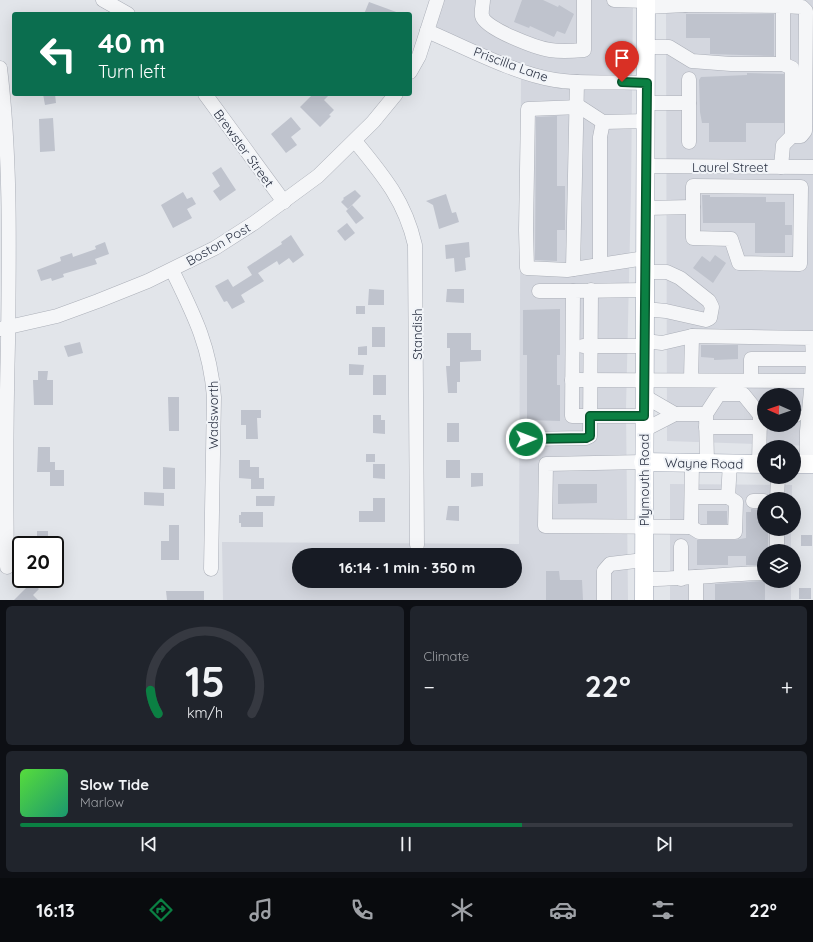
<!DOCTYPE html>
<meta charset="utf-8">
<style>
body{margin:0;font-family:Quicksand,sans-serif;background:#20242c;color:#f1f3f6;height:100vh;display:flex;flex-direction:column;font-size:15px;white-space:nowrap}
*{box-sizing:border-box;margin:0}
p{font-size:13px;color:#9ea1a6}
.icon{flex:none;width:22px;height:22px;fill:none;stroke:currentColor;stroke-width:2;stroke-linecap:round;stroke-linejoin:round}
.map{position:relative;height:600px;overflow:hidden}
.drawer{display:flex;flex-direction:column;gap:6px;padding:6px;background:#0d0f14;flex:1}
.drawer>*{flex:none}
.top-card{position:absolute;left:12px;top:12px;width:400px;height:84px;border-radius:4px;box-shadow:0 4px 16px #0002;background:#0b6e4f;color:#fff;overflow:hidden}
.needle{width:26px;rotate:272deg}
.buttons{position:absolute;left:757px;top:388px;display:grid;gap:8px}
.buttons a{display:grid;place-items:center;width:44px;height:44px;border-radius:50%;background:#171b24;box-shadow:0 4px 16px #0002;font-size:20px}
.speed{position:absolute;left:12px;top:536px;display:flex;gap:8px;font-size:20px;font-weight:700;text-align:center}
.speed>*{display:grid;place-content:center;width:52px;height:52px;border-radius:50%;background:#171b24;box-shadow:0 4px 16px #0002;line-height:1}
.speed .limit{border:2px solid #111;border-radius:6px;background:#fff;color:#111}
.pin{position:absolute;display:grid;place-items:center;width:34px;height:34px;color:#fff;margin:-41px -17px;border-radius:50% 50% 50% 0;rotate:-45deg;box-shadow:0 0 4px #0007}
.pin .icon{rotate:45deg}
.me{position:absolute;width:44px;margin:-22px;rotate:89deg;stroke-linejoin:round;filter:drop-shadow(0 0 3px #0008)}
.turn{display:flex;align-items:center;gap:14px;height:84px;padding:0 20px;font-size:18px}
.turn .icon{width:52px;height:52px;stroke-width:2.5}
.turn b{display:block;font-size:28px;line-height:34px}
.big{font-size:30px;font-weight:700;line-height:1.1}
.drawer .card{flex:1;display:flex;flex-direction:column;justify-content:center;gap:6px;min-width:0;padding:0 14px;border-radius:6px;background:#20242c}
.drawer .dial{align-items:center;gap:0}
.dial svg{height:104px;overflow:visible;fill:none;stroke:#363941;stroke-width:7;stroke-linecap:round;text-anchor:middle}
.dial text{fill:#f1f3f6;stroke:none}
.song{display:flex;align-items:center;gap:12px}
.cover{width:48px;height:48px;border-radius:6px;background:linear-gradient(135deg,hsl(110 70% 55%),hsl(160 70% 35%))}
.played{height:4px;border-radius:2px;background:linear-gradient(90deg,#0b8043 65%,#363941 65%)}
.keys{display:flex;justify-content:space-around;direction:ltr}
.heat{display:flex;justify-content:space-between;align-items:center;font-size:22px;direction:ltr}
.drawer .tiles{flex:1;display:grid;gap:6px;grid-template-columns:1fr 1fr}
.card:last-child{grid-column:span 2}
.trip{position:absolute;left:292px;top:548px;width:230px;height:40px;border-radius:20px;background:#171b24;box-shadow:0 4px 16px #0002;font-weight:700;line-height:40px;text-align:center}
.menu{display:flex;height:64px;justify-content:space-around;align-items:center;background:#090b0e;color:#9ea1a6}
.menu .icon{width:28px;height:28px}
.menu .active{color:#0b8043}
.menu b{font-size:18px;color:#f1f3f6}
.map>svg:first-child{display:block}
</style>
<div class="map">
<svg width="813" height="600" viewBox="0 0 813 600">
<rect width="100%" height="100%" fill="#e2e5ea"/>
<g fill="#d4d7df" fill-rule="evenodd">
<path d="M440,0h193l-2,192 -5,217 2,191h-405l-1,-58 297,2 2,-477 -82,-37 -3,-4zM299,555h216v26h-216z"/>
<path d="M666,0h147v446l-146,-5zM764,395h30v30h-30z"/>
<polygon points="670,484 792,485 792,499 764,499 764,529 791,529 791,551 764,551 764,581 791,581 791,600 670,600"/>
</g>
<g fill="#bfc3cd">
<polygon points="522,0 543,0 558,7 559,5 574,14 565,34 557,31 554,37 530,26 529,28 514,22"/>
<polygon points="369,2 399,13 399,14 364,14"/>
<polygon points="686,14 774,14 774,56 710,54 710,38 686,38"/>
<polygon points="747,73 784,74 784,123 746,123 746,142 709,142 709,123 702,123 700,112 699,80 701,77 747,75"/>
<polygon points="43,94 55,94 56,103 45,105"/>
<polygon points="313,94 330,94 324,100 334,110 329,115 331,116 320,127 300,107"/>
<polygon points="557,116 557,186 565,186 565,230 557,230 557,261 535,260 536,117"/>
<polygon points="291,117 301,129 291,137 297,145 286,153 271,134"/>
<polygon points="53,118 55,151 40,152 39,119"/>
<polygon points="221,167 236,190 220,201 213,191 220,186 212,173"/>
<polygon points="355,190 361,196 348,209 341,202 344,199 343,198"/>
<polygon points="183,192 187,199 192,197 196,204 187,209 192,218 173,228 161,205"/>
<polygon points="446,194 452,213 456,212 459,222 439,229 433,205 426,201"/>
<polygon points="702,195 710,195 710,197 766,197 766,202 785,202 785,225 792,225 792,235 785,235 785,253 755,253 755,223 703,223"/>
<polygon points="352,205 364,218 356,224 346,211"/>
<polygon points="347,223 355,233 345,241 337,231"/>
<polygon points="291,235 304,255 293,263 289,258 279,265 277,261 258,273 264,281 241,295 245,302 232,309 227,301 224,302 215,286 228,279 233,287 252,275 247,267 282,244 281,242"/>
<polygon points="105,242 109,254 95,259 97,264 63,274 64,277 52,281 51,278 41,281 37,270 61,261 60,257 72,253 73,257 96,249 95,246"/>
<polygon points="469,242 470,257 465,258 466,270 455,272 454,258 446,259 445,245"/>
<polygon points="715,255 726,263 713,283 693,268 702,256 710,262"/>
<polygon points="369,289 384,290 384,305 368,305"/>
<polygon points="447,289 464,289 464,303 446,302"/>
<rect x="356" y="306" width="9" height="8"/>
<polygon points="560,309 560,355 557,355 557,385 560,385 560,421 527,420 527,355 523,355 523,310"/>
<rect x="372" y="327" width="13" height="20"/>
<polygon points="447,333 471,333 471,350 481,350 481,361 460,362 460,382 457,382 457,393 448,393 446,366 450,366 450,348 447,348"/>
<polygon points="80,342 83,353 68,357 64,346"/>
<polygon points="701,345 738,345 738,359 714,360 714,358 701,357"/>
<polygon points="367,346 367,355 358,355 358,347"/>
<polygon points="349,364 364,365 363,375 349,375"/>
<polygon points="38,371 48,371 47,380 53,380 53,405 34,405 33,380 38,380"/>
<rect x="373" y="375" width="13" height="20"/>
<polygon points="168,397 179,397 179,431 169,431"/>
<polygon points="241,410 261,410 261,418 257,418 258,439 246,439 246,425 241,425"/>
<polygon points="373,415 381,415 381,420 385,420 385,434 373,433"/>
<rect x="447" y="423" width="12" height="19"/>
<polygon points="38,447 50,447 50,462 55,462 55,470 64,470 64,486 50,486 50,472 37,472"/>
<rect x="366" y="454" width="9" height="8"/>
<polygon points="239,460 250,460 250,467 259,467 259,478 264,478 264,489 251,489 251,479 239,478"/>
<rect x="446" y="460" width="14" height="18"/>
<polygon points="373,464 385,464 385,479 373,478"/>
<polygon points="163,467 175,468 175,489 163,489"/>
<polygon points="471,473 483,473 483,486 471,487"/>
<polygon points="558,484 597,484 597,503 558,504"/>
<polygon points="144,492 164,493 164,506 144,505"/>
<polygon points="256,496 275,496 274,506 256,506"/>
<polygon points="373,498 385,498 385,522 359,522 359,511 373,511"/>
<polygon points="448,506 459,506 459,521 446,520"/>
<polygon points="751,509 763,510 764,512 764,529 768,529 768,551 764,551 764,565 746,565 746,556 728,556 728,565 697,565 697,540 735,540 746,538 746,512 751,512"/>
<rect x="707" y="511" width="20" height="13"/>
<polygon points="241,512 263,512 263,527 241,527 241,523 239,523 239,515 241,515"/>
<polygon points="169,525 179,525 179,560 161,560 161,541 169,541"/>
<rect x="37" y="531" width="11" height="14"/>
<rect x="801" y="535" width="11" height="11"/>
<polygon points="546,571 559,571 560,580 582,580 583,600 546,600"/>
<polygon points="765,581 765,600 715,600 715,584"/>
<polygon points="32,582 39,589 33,595 38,600 14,600"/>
<rect x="799" y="588" width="12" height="11"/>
<polygon points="166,591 204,591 204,600 167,600"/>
</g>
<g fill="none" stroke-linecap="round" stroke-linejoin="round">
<defs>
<g id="minor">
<polyline points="103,0 128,14"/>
<path d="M483,0c0,4 -2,11 -1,16 3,13 55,32 68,34 12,2 23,1 34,0v-50"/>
<polyline points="614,0 646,1"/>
<polyline points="685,5 783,6 783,64"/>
<polyline points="783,6 802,7 806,11 805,131 801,136 792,136"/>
<polyline points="646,7 685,5 685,0"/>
<path d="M427,31c38,16 88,43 128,49 30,5 62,1 92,3"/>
<polyline points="647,47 669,47 692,61 731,64 783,64 792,68 792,136 783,145 781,167"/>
<path d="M0,68c11,91 9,184 8,275 -2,75 -2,150 -1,224"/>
<polyline points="410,72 419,56 437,0"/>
<polyline points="689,79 689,142"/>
<polyline points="205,94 284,202"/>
<polyline points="646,103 689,103"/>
<path d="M355,141c28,34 50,60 60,104l2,300"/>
<polyline points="646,166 813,167"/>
<polygon points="693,186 801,187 800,264 739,263 731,239 693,238"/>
<polyline points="646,208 693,207"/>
<polyline points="645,258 567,270 527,268 526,230 528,109 580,107 603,122 646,121"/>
<polyline points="600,264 600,137 603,122"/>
<polyline points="573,269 577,82"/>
<path d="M172,270c22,45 38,76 42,127l-3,172"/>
<polyline points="539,291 573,291"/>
<polyline points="645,309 666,311 706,320 710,318 712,307 709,301 680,278 667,272 645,272"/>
<polyline points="0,329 57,316 98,301 148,281 215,248 254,223 318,176 373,122 396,94"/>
<polyline points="645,341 662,343 692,336 812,338 813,359"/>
<polyline points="583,346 644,346"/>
<polyline points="572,380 812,381 813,359 751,359 751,380"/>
<polyline points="691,380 692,336"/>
<polyline points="644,396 675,414"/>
<polyline points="794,415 796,415"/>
<polyline points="644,416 572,416 573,291 645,290"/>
<polyline points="706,427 760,427"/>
<polyline points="644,430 675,414 706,414"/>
<polyline points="526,439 586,438 590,436 591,290"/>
<polyline points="643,462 546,464 545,526 691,527 692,463"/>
<polyline points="707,463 706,414 719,394 743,394 760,415 759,464"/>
<polyline points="807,464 807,431 812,381"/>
<polyline points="692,497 728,497 730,463"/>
<polyline points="777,499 778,477"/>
<polyline points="753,501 764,501"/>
<polyline points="691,527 699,532 735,532 736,502 728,497"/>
<polyline points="777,551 777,529"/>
<path d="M644,579c40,0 80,-5 120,-6"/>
<polyline points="681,579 681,546"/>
<polyline points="604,600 604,571 610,564 644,560"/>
<polyline points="696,600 696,577"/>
</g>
<g id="major">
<polyline points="643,462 764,464"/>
<polyline points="794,464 813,464"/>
<polyline points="644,600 646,0"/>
</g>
</defs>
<use href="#minor" stroke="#abafb8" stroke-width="15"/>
<use href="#major" stroke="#a1a8b6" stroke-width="19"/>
<use href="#minor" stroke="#f5f6f8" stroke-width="14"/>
<use href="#major" stroke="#fff" stroke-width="18"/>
</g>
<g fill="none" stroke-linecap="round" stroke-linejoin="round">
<defs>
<polyline id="route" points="526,439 586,438 590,436 590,416 644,416 647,83 622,82"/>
</defs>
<use href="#route" stroke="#07532c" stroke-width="10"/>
<use href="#route" stroke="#0b8043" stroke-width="7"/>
</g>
<g text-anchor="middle" stroke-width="4" stroke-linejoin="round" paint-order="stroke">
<g font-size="13" fill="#2a3142" stroke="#f1f4f8">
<text transform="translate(511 64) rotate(20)" y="5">Priscilla Lane</text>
<text transform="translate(244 148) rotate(54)" y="5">Brewster Street</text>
<text x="730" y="172">Laurel Street</text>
<text transform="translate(218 244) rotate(-30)" y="5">Boston Post</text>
<text transform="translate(417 334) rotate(-90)" y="5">Standish</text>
<text transform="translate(213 415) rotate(-90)" y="5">Wadsworth</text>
<text transform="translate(704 463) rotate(1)" y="5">Wayne Road</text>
<text transform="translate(644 480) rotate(-90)" y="5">Plymouth Road</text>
</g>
</g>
</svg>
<div class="buttons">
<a><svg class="needle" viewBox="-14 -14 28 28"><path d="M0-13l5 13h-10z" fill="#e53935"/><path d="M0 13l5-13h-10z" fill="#9ea1a6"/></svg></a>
<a><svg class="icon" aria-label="sound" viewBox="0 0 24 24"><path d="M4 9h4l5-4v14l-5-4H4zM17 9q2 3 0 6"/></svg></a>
<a><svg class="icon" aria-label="search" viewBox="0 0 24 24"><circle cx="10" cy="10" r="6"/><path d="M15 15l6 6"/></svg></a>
<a><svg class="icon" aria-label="layers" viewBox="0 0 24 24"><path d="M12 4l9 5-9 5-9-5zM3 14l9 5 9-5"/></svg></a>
</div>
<div class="speed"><div class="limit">20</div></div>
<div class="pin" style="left:622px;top:82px;background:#d93025"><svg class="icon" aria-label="arrive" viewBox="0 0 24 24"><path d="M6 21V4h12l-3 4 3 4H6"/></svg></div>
<svg class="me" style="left:526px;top:439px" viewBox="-20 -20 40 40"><circle r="17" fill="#0b8043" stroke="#fff" stroke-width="3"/><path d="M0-11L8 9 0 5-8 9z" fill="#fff"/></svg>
<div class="trip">16:14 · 1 min · 350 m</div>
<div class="top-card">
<div class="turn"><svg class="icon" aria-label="left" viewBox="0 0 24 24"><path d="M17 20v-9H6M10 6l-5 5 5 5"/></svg><div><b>40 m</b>Turn left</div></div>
</div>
</div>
<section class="drawer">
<div class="tiles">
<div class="card dial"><svg viewBox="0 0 100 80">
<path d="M14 69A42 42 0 1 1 86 69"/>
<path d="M14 69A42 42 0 0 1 8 51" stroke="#0b8043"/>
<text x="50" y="56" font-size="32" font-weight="700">15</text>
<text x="50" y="72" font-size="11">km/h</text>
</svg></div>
<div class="card"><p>Climate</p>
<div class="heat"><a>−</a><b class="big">22°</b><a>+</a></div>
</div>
<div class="card">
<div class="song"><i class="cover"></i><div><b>Slow Tide</b><p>Marlow</p></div></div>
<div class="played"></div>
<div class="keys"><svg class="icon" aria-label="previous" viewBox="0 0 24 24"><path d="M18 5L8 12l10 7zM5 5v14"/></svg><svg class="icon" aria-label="pause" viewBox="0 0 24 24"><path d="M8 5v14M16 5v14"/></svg><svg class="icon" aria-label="next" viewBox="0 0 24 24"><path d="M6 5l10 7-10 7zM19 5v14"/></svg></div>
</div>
</div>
</section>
<nav class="menu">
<b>16:13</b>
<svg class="icon active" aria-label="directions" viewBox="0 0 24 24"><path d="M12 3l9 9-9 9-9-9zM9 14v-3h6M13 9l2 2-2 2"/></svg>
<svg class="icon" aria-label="music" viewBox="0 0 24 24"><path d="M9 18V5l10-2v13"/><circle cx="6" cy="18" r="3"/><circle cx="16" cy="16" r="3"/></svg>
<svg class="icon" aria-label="phone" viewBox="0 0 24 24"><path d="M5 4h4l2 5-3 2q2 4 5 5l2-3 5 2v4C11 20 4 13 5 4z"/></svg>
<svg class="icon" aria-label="climate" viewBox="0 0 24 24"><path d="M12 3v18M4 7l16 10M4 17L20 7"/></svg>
<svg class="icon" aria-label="car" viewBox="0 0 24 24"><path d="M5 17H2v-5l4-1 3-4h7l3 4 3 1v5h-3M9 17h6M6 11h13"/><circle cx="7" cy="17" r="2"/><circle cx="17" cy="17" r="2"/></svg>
<svg class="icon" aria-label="filters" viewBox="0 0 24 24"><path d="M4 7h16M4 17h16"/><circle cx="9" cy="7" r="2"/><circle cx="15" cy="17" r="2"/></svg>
<b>22°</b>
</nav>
